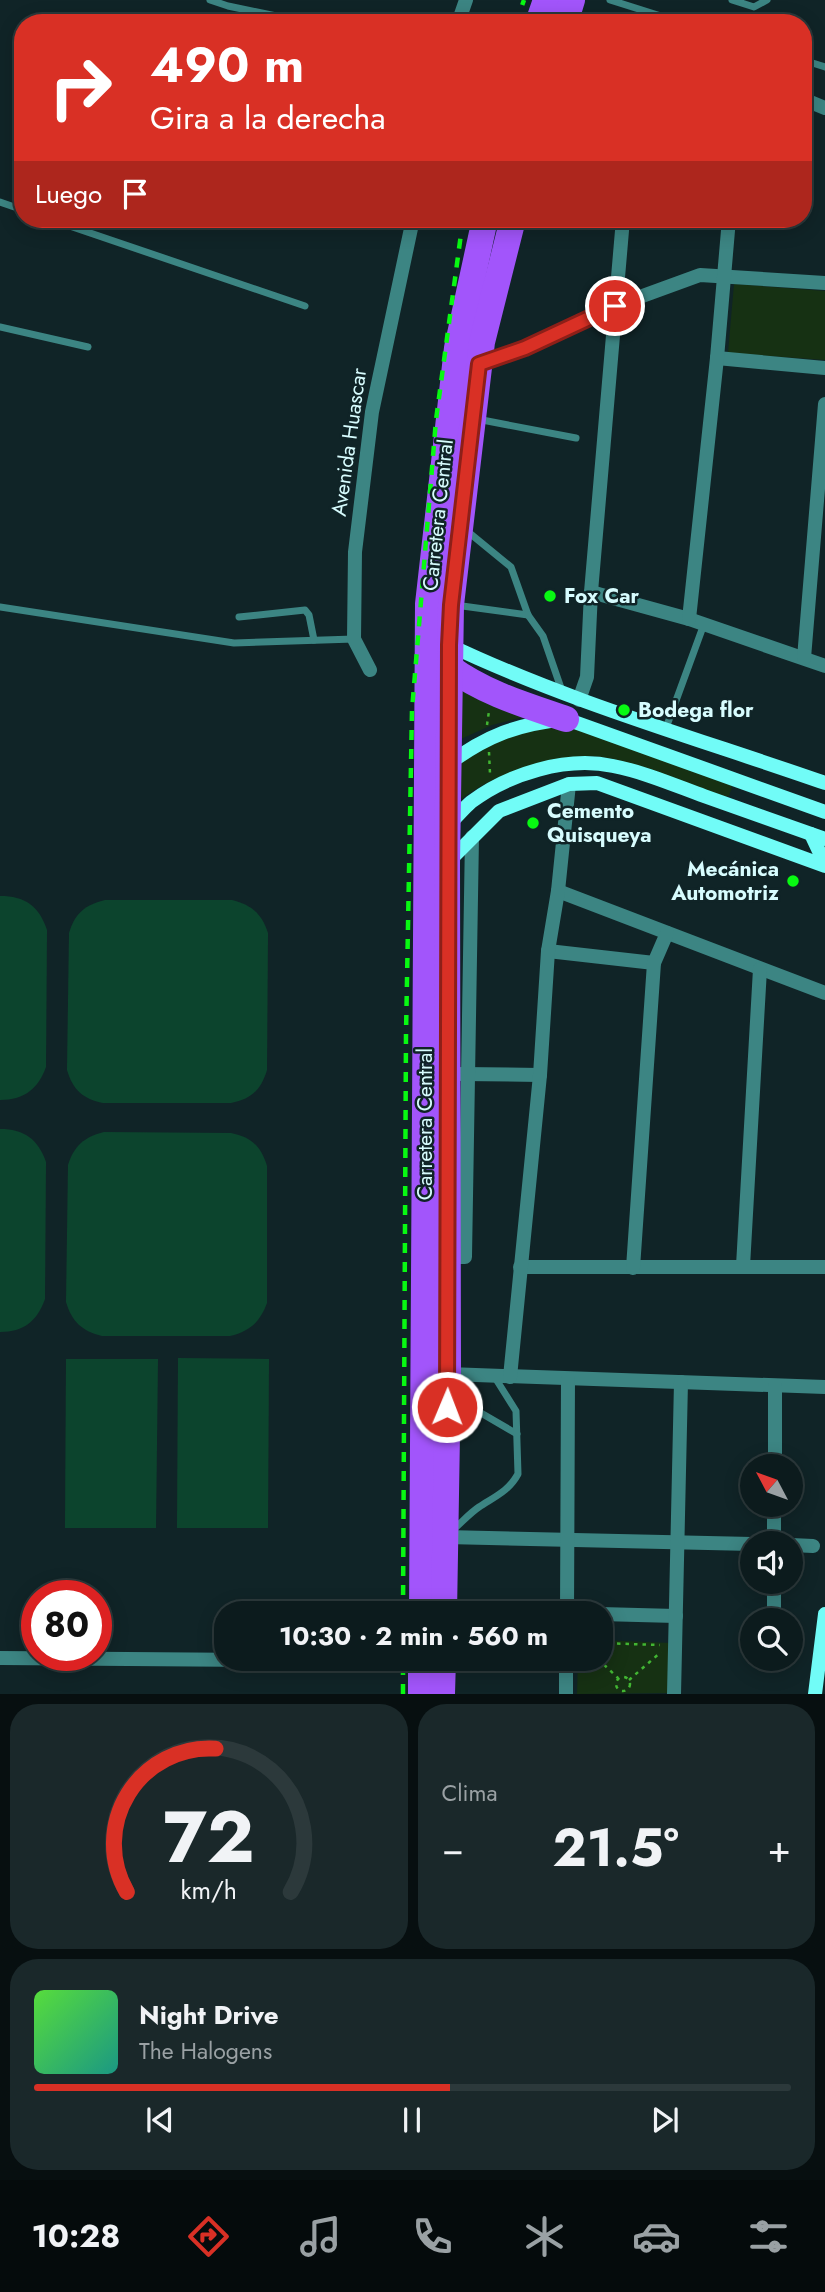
<!DOCTYPE html>
<html lang="es">
<meta charset="utf-8">
<style>
body{margin:0;font-family:Jost,sans-serif;background:#1a282a;color:#f1f3f6;height:100vh;display:flex;flex-direction:column;font-size:26px;white-space:nowrap}
*{box-sizing:border-box;margin:0}
p{font-size:23px;color:#9aa1a4}
.icon{flex:none;width:38px;height:38px;fill:none;stroke:currentColor;stroke-width:2;stroke-linecap:round;stroke-linejoin:round}
.map{position:relative;height:1694px;overflow:hidden}
.details{display:flex;flex-direction:column;gap:10px;padding:10px;background:#070f10;flex:1}
.details>*{flex:none}
.banner{position:absolute;left:14px;top:14px;width:798px;height:214px;border-radius:28px;box-shadow:0 4px 18px #0003,0 0 0 2px #2c393b;background:#d93025;color:#fff;overflow:hidden}
.needle{width:46px;rotate:311deg}
.fabs{position:absolute;left:740px;top:1454px;display:grid;gap:14px}
.fabs a{display:grid;place-items:center;width:63px;height:63px;border-radius:50%;background:#0c1b1d;box-shadow:0 4px 18px #0003,0 0 0 2px #2c393b;font-size:35px}
.speed{position:absolute;left:21px;top:1580px;display:flex;gap:14px;font-size:35px;font-weight:700;text-align:center}
.speed>*{display:grid;place-content:center;width:91px;height:91px;border-radius:50%;background:#0c1b1d;box-shadow:0 4px 18px #0003,0 0 0 2px #2c393b;line-height:1}
.speed .limit{border:10px solid #d22;background:#fff;color:#111}
.pin{position:absolute;display:grid;place-items:center;width:60px;height:60px;color:#fff;margin:-30px;border:4px solid #fff;border-radius:50%;box-shadow:0 2px 7px #0007}
.me{position:absolute;width:77px;margin:-38px;rotate:1deg;stroke-linejoin:round;filter:drop-shadow(0 0 5px #0008)}
.turn{display:flex;align-items:center;gap:24px;height:147px;padding:0 21px;font-size:32px}
.turn .icon{width:91px;height:91px;stroke-width:2.5}
.turn b{display:block;font-size:49px;line-height:60px}
.then{display:flex;align-items:center;height:66px;padding:0 21px;background:#0003;gap:14px;font-size:26px}
.big{font-size:52px;font-weight:700;line-height:1.1}
.details .card{flex:1;display:flex;flex-direction:column;justify-content:center;gap:10px;min-width:0;padding:0 24px;border-radius:28px;background:#1a282a}
.details .dial{align-items:center;gap:0}
.dial svg{height:182px;overflow:visible;fill:none;stroke:#2c393b;stroke-width:7;stroke-linecap:round;text-anchor:middle}
.dial text{fill:#f1f3f6;stroke:none}
.song{display:flex;align-items:center;gap:21px}
.cover{width:84px;height:84px;border-radius:10px;background:linear-gradient(135deg,hsl(110 70% 55%),hsl(170 70% 35%))}
.played{height:7px;border-radius:4px;background:linear-gradient(90deg,#d93025 55%,#2c393b 55%)}
.keys{display:flex;justify-content:space-around;direction:ltr}
.heat{display:flex;justify-content:space-between;align-items:center;font-size:38px;direction:ltr}
.details .tiles{flex:1;display:grid;gap:10px;grid-template-columns:1fr 1fr}
.card:last-child{grid-column:span 2}
.trip{position:absolute;left:214px;top:1601px;width:399px;height:70px;border-radius:28px;background:#0c1b1d;box-shadow:0 4px 18px #0003,0 0 0 2px #2c393b;font-weight:700;line-height:70px;text-align:center}
.dock{display:flex;height:112px;justify-content:space-around;align-items:center;background:#050b0c;color:#9aa1a4}
.dock .icon{width:49px;height:49px}
.dock .current{color:#d93025}
.dock b{font-size:32px;color:#f1f3f6}
.map>svg:first-child{display:block}
</style>
<div class="map">
<svg width="825" height="1694" viewBox="0 0 825 1694">
<rect width="100%" height="100%" fill="#102427"/>
<g fill="#163113">
<polygon points="734,284 825,291 825,360 728,353"/>
<polygon points="462,688 531,715 492,725 461,739"/>
<path d="M549,727l24,1 156,54 3,5 -3,9 -5,1c-36,-12 -97,-40 -133,-41 -20,0 -39,5 -58,10 -29,8 -49,16 -73,34l1,-37c28,-25 52,-30 88,-36z"/>
<polygon points="600,1640 671,1643 669,1693 577,1694 578,1659 600,1659"/>
</g>
<g fill="#0c442d">
<path d="M0,896c25,0 39,10 47,34l-1,137c-8,22 -22,33 -46,33z"/>
<path d="M105,900h127c20,5 30,14 36,33l-1,137c-6,20 -16,29 -36,33h-128c-20,-4 -30,-13 -36,-33l2,-137c6,-20 16,-28 36,-33z"/>
<path d="M0,1129c24,0 38,10 46,33l-1,137c-8,22 -21,33 -45,33z"/>
<path d="M104,1132l127,1c20,4 30,13 36,33v137c-7,19 -17,28 -37,33h-128c-20,-5 -30,-14 -36,-34l2,-137c6,-19 16,-28 36,-33z"/>
<polygon points="178,1358 269,1359 268,1528 177,1528"/>
<polygon points="66,1359 158,1359 156,1528 65,1528"/>
</g>
<g fill="none" stroke-linecap="round" stroke-linejoin="round">
<g stroke="#42b633" stroke-width="2.5" stroke-dasharray="3.5 5" stroke-linecap="butt">
<polyline points="487,725 489,711"/>
<polyline points="489,752 490,774"/>
<polyline points="600,1643 660,1645"/>
<polyline points="598,1659 618,1678"/>
<circle cx="623" cy="1684" r="7"/>
<polyline points="629,1680 661,1652"/>
</g>
<g stroke="#3c8583" stroke-width="7">
<polyline points="210,0 228,6 310,23"/>
<polyline points="610,0 683,23"/>
<polyline points="732,0 754,7 767,0"/>
<polyline points="803,60 825,67"/>
<polyline points="0,202 23,210"/>
<polyline points="49,219 305,306"/>
<polyline points="0,327 88,347"/>
<polyline points="477,419 576,438"/>
<polyline points="467,531 511,567 528,615 543,636 562,691"/>
<polyline points="455,605 528,615"/>
<polyline points="0,607 234,643 354,639"/>
<polyline points="239,617 305,610 309,615 314,640"/>
<polyline points="666,728 704,624"/>
<polyline points="456,1389 481,1413 517,1434"/>
<path d="M454,1529c8,-7 16,-16 25,-22 15,-10 30,-16 39,-33l-2,-63 -22,-35"/>
</g>
<g stroke="#3c8583" stroke-width="14">
<polyline points="458,23 466,0"/>
<polyline points="803,99 825,108"/>
<polyline points="717,358 825,368"/>
<polyline points="479,364 525,348 615,306 700,275 825,283"/>
<polyline points="591,592 689,619 825,666"/>
<polyline points="689,619 717,358 729,219"/>
<polyline points="804,658 825,404"/>
<polyline points="370,670 354,639 355,552 372,412 413,219"/>
<polyline points="579,700 587,677 591,592 623,219"/>
<polyline points="558,891 825,993"/>
<polyline points="548,951 654,963"/>
<polyline points="461,1074 540,1075"/>
<polyline points="448,1257 465,1257 472,837"/>
<polyline points="743,1266 760,969"/>
<polyline points="520,1267 825,1267"/>
<polyline points="633,1268 654,963 667,933"/>
<polyline points="448,1374 825,1387"/>
<polyline points="510,1377 540,1075 548,951 558,891 569,784"/>
<polyline points="775,1466 775,1386"/>
<polyline points="446,1537 752,1544"/>
<polyline points="774,1544 774,1505"/>
<polyline points="791,1545 813,1546"/>
<polyline points="567,1613 586,1614"/>
<polyline points="567,1614 568,1379"/>
<polyline points="600,1614 676,1616"/>
<polyline points="774,1620 774,1582"/>
<polyline points="0,1658 272,1660"/>
<polyline points="566,1694 566,1659"/>
<polyline points="674,1694 681,1382"/>
</g>
<g stroke="#71fcf7" stroke-width="14">
<path d="M449,645c120,57 250,94 376,138"/>
<path d="M447,765c40,-30 71,-41 119,-46l259,93"/>
<path d="M448,825c8,-7 15,-16 23,-23 37,-28 95,-46 142,-36 31,6 61,19 91,30 40,14 81,29 121,43"/>
<polyline points="811,834 825,864"/>
<polyline points="448,862 499,811 569,784 597,783 825,866"/>
<polyline points="815,1694 825,1614"/>
</g>
<g stroke="#a255fb" stroke-width="26">
<polyline points="538,23 546,0"/>
<polyline points="565,23 572,0"/>
<path d="M449,667c35,26 76,38 117,52"/>
<polyline points="422,1614 428,604 457,348 485,219"/>
<polyline points="444,1614 448,1374 447,864 451,605 482,342 513,219"/>
<polyline points="421,1694 421,1659"/>
<polyline points="442,1694 443,1659"/>
</g>
<g stroke="#08f912" stroke-width="4.5" stroke-dasharray="10 9" stroke-linecap="butt">
<polyline points="516,23 524,0"/>
<polyline points="403,1614 406,1034 412,710 436,420 463,219"/>
<polyline points="403,1694 403,1659"/>
</g>
</g>
<g fill="none" stroke-linecap="round" stroke-linejoin="round">
<defs>
<polyline id="route" points="447,1407 449,645 451,605 479,364 525,348 615,306"/>
</defs>
<use href="#route" stroke="#8d1f18" stroke-width="18"/>
<use href="#route" stroke="#d93025" stroke-width="12"/>
</g>
<g fill="#08f912" stroke="#102427" stroke-width="2.5">
<circle cx="550" cy="596" r="7"/>
<circle cx="624" cy="710" r="7"/>
<circle cx="533" cy="823" r="7"/>
<circle cx="793" cy="881" r="7"/>
</g>
<g text-anchor="middle" stroke-width="5" stroke-linejoin="round" paint-order="stroke">
<g font-size="21" fill="#d7fcfe" stroke="#102427">
<text transform="translate(349 442) rotate(-82)" y="7">Avenida Huascar</text>
<text transform="translate(438 515) rotate(-84)" y="7">Carretera Central</text>
<text transform="translate(425 1124) rotate(-90)" y="7">Carretera Central</text>
</g>
<g font-size="21" font-weight="bold" fill="#d7fcfe" stroke="#102427" text-anchor="start">
<text x="564" y="603">Fox Car</text>
<text x="638" y="717">Bodega flor</text>
<text x="547" y="818">Cemento<tspan x="547" dy="24">Quisqueya</tspan></text>
<text x="779" y="876" text-anchor="end">Mecánica<tspan x="779" dy="24">Automotriz</tspan></text>
</g>
</g>
</svg>
<div class="fabs">
<a><svg class="needle" viewBox="-14 -14 28 28"><path d="M0-13l5 13h-10z" fill="#e53935"/><path d="M0 13l5-13h-10z" fill="#9aa1a4"/></svg></a>
<a><svg class="icon" aria-label="sound" viewBox="0 0 24 24"><path d="M4 9h4l5-4v14l-5-4H4zM17 9q2 3 0 6"/></svg></a>
<a><svg class="icon" aria-label="search" viewBox="0 0 24 24"><circle cx="10" cy="10" r="6"/><path d="M15 15l6 6"/></svg></a>
</div>
<div class="speed"><div class="limit">80</div></div>
<div class="pin" style="left:615px;top:306px;background:#d93025"><svg class="icon" aria-label="arrive" viewBox="0 0 24 24"><path d="M6 21V4h12l-3 4 3 4H6"/></svg></div>
<svg class="me" style="left:447px;top:1407px" viewBox="-20 -20 40 40"><circle r="17" fill="#d93025" stroke="#fff" stroke-width="3"/><path d="M0-11L8 9 0 5-8 9z" fill="#fff"/></svg>
<div class="trip">10:30 · 2 min · 560 m</div>
<div class="banner">
<div class="turn"><svg class="icon" aria-label="right" viewBox="0 0 24 24"><path d="M7 20v-9h11M14 6l5 5-5 5"/></svg><div><b>490 m</b>Gira a la derecha</div></div>
<div class="then">Luego<svg class="icon" aria-label="arrive" viewBox="0 0 24 24"><path d="M6 21V4h12l-3 4 3 4H6"/></svg></div>
</div>
</div>
<section class="details">
<div class="tiles">
<div class="card dial"><svg viewBox="0 0 100 80">
<path d="M14 69A42 42 0 1 1 86 69"/>
<path d="M14 69A42 42 0 0 1 53 6" stroke="#d93025"/>
<text x="50" y="56" font-size="32" font-weight="700">72</text>
<text x="50" y="72" font-size="11">km/h</text>
</svg></div>
<div class="card"><p>Clima</p>
<div class="heat"><a>−</a><b class="big">21.5°</b><a>+</a></div>
</div>
<div class="card">
<div class="song"><i class="cover"></i><div><b>Night Drive</b><p>The Halogens</p></div></div>
<div class="played"></div>
<div class="keys"><svg class="icon" aria-label="previous" viewBox="0 0 24 24"><path d="M18 5L8 12l10 7zM5 5v14"/></svg><svg class="icon" aria-label="pause" viewBox="0 0 24 24"><path d="M8 5v14M16 5v14"/></svg><svg class="icon" aria-label="next" viewBox="0 0 24 24"><path d="M6 5l10 7-10 7zM19 5v14"/></svg></div>
</div>
</div>
</section>
<nav class="dock">
<b>10:28</b>
<svg class="icon current" aria-label="directions" viewBox="0 0 24 24"><path d="M12 3l9 9-9 9-9-9zM9 14v-3h6M13 9l2 2-2 2"/></svg>
<svg class="icon" aria-label="music" viewBox="0 0 24 24"><path d="M9 18V5l10-2v13"/><circle cx="6" cy="18" r="3"/><circle cx="16" cy="16" r="3"/></svg>
<svg class="icon" aria-label="phone" viewBox="0 0 24 24"><path d="M5 4h4l2 5-3 2q2 4 5 5l2-3 5 2v4C11 20 4 13 5 4z"/></svg>
<svg class="icon" aria-label="climate" viewBox="0 0 24 24"><path d="M12 3v18M4 7l16 10M4 17L20 7"/></svg>
<svg class="icon" aria-label="car" viewBox="0 0 24 24"><path d="M5 17H2v-5l4-1 3-4h7l3 4 3 1v5h-3M9 17h6M6 11h13"/><circle cx="7" cy="17" r="2"/><circle cx="17" cy="17" r="2"/></svg>
<svg class="icon" aria-label="filters" viewBox="0 0 24 24"><path d="M4 7h16M4 17h16"/><circle cx="9" cy="7" r="2"/><circle cx="15" cy="17" r="2"/></svg>
</nav>
